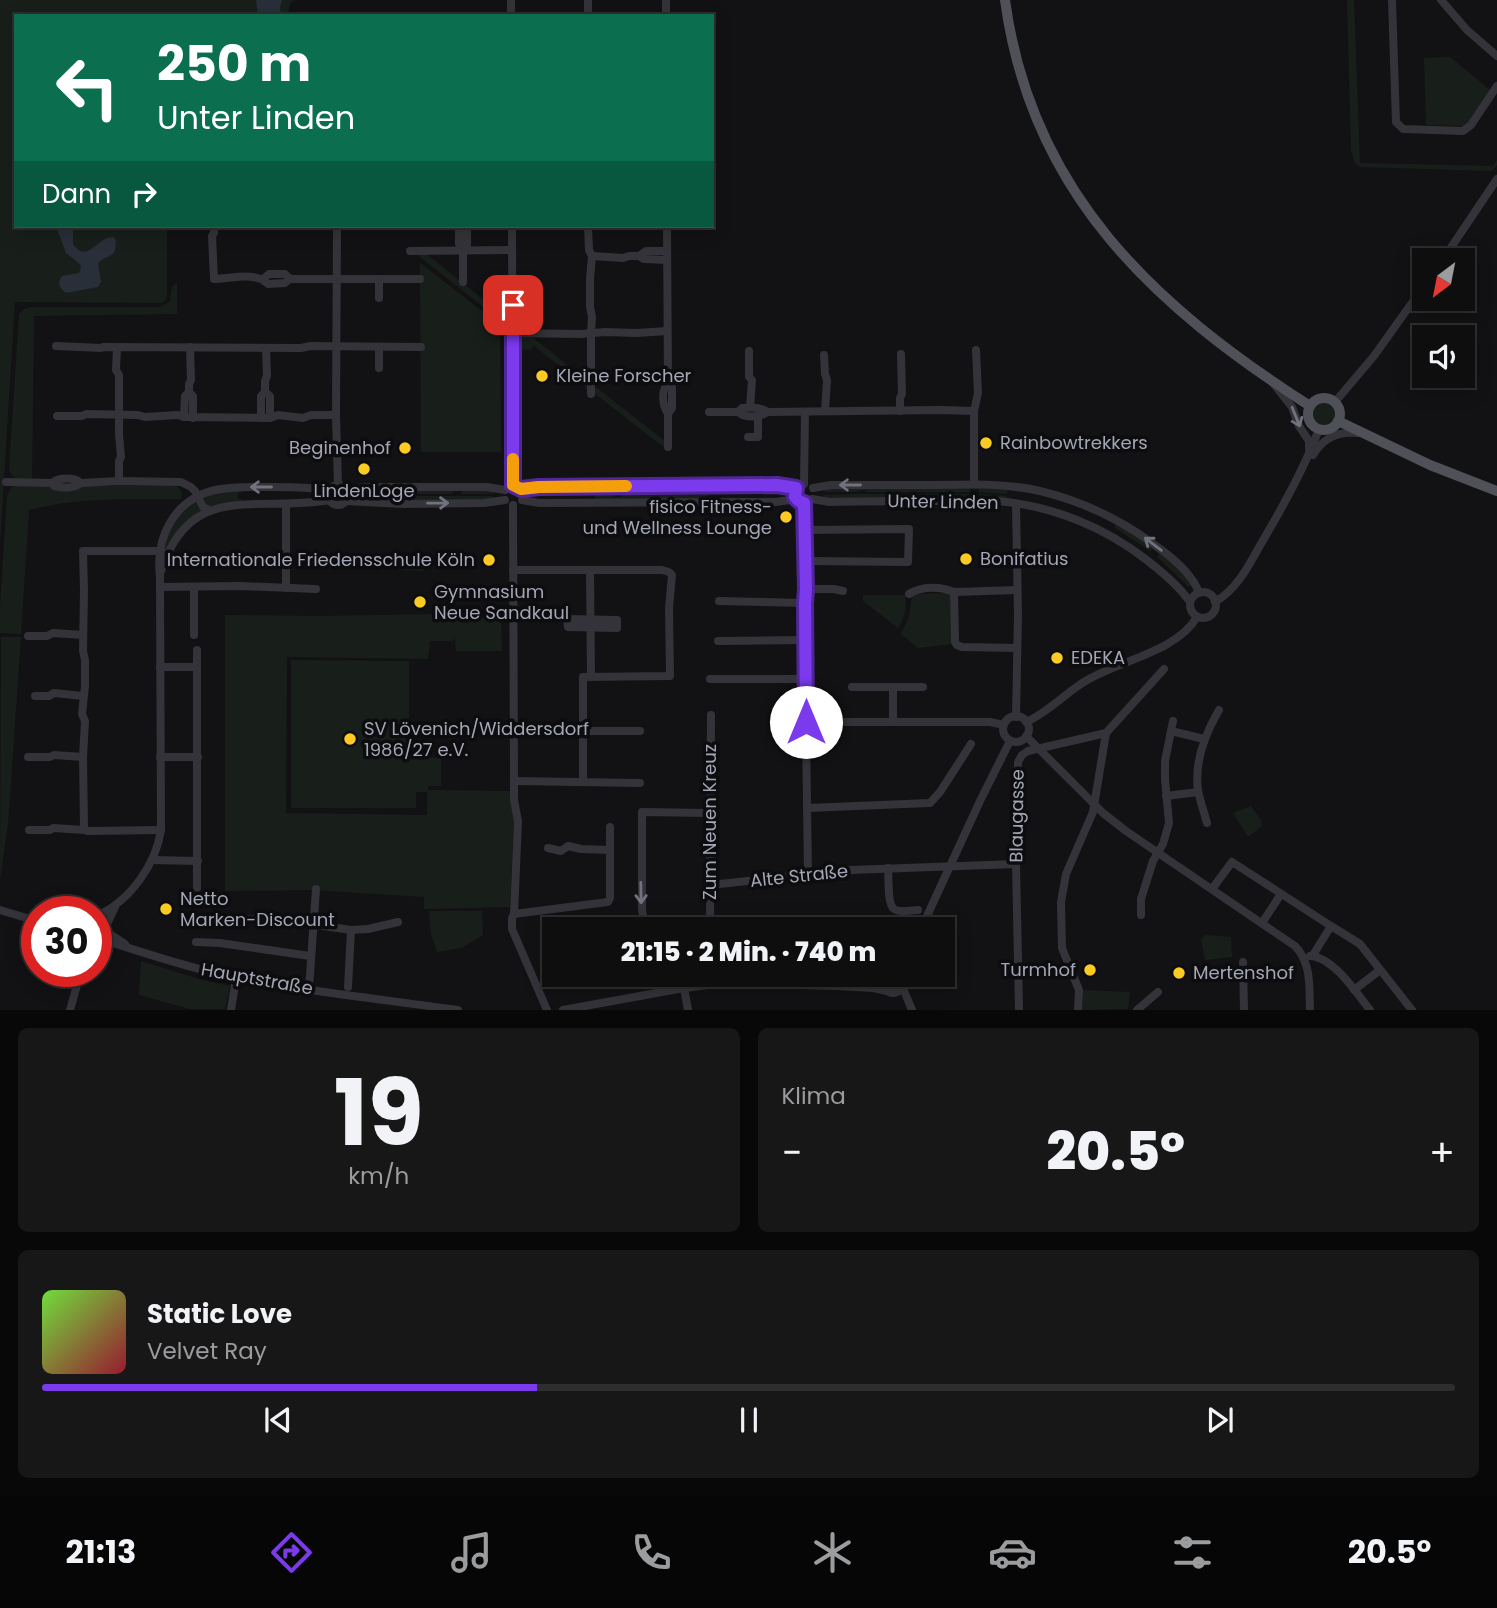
<!DOCTYPE html>
<html lang="de">
<meta charset="utf-8">
<style>
body{margin:0;font-family:Poppins,sans-serif;background:#171718;color:#f1f3f6;height:100vh;display:flex;flex-direction:column;font-size:26px;white-space:nowrap}
*{box-sizing:border-box;margin:0}
p{font-size:23px;color:#9b9c9e}
.icon{flex:none;width:38px;height:38px;fill:none;stroke:currentColor;stroke-width:2;stroke-linecap:round;stroke-linejoin:round}
.map{position:relative;height:1010px;overflow:hidden}
.panel{display:flex;flex-direction:column;gap:18px;padding:18px;background:#080808;flex:1}
.panel>*{flex:none}
.hud{position:absolute;left:14px;top:14px;width:700px;height:214px;border-radius:0px;box-shadow:0 4px 18px #0003,0 0 0 2px #2e2e2f;background:#0b6e4f;color:#fff;overflow:hidden}
.needle{width:46px;rotate:212deg}
.buttons{position:absolute;left:1412px;top:248px;display:grid;gap:14px}
.buttons a{display:grid;place-items:center;width:63px;height:63px;border-radius:0px;background:#0e0e0f;box-shadow:0 4px 18px #0003,0 0 0 2px #2e2e2f;font-size:35px}
.speed{position:absolute;left:21px;top:896px;display:flex;gap:14px;font-size:35px;font-weight:700;text-align:center}
.speed>*{display:grid;place-content:center;width:91px;height:91px;border-radius:50%;background:#0e0e0f;box-shadow:0 4px 18px #0003,0 0 0 2px #2e2e2f;line-height:1}
.speed .limit{border:10px solid #d22;background:#fff;color:#111}
.pin{position:absolute;display:grid;place-items:center;width:60px;height:60px;color:#fff;margin:-30px;border-radius:14px;box-shadow:0 4px 10px #0006}
.me{position:absolute;width:77px;margin:-38px;rotate:0deg;stroke-linejoin:round;filter:drop-shadow(0 0 5px #0008)}
.turn{display:flex;align-items:center;gap:24px;height:147px;padding:0 28px;font-size:32px}
.turn .icon{width:91px;height:91px;stroke-width:2.5}
.turn b{display:block;font-size:49px;line-height:60px}
.then{display:flex;align-items:center;height:66px;padding:0 28px;background:#0003;gap:14px;font-size:26px}
.big{font-size:52px;font-weight:800;line-height:1.1}
.panel .widget{flex:1;display:flex;flex-direction:column;justify-content:center;gap:10px;min-width:0;padding:0 24px;border-radius:10px;background:#171718}
.panel .dial{align-items:center;gap:0}
.dial b{font-size:91px;line-height:1}
.song{display:flex;align-items:center;gap:21px}
.cover{width:84px;height:84px;border-radius:10px;background:linear-gradient(135deg,hsl(100 70% 55%),hsl(350 70% 35%))}
.played{height:7px;border-radius:4px;background:linear-gradient(90deg,#7c3aed 35%,#2e2e2f 35%)}
.keys{display:flex;justify-content:space-around;direction:ltr}
.heat{display:flex;justify-content:space-between;align-items:center;font-size:38px;direction:ltr}
.panel .tiles{flex:1;display:grid;gap:18px;grid-template-columns:1fr 1fr}
.widget:last-child{grid-column:span 2}
.trip{position:absolute;left:542px;top:917px;width:413px;height:70px;border-radius:0px;background:#0e0e0f;box-shadow:0 4px 18px #0003,0 0 0 2px #2e2e2f;font-weight:800;line-height:70px;text-align:center}
.tabs{display:flex;height:112px;justify-content:space-around;align-items:center;background:#060606;color:#9b9c9e}
.tabs .icon{width:49px;height:49px}
.tabs .active{color:#7c3aed}
.tabs b{font-size:32px;color:#f1f3f6}
.map>svg:first-child{display:block}
</style>
<div class="map">
<svg width="1497" height="1010" viewBox="0 0 1497 1010">
<rect width="100%" height="100%" fill="#121214"/>
<g fill="#181f1a">
<polygon points="0,0 296,0 291,2 287,16 16,16 16,226 167,226 167,296 165,301 161,303 15,302 0,543"/>
<polygon points="1347,0 1354,0 1360,163 1493,166 1497,160 1497,165 1491,171 1361,167 1355,163 1351,150"/>
<polygon points="1450,57 1490,90 1468,124 1463,126 1426,125 1424,58"/>
<polygon points="415,253 425,253 500,313 500,320"/>
<polygon points="420,263 500,325 501,452 421,452"/>
<path d="M177,282v32l-143,2 -2,164c-10,-1 -21,1 -23,-12l10,-154 7,-6 5,-1h129l10,-6 2,-14z"/>
<polygon points="520,337 532,337 589,382 589,389 534,346 530,350 519,349 517,340"/>
<polygon points="594,388 597,388 666,442 666,449 594,393"/>
<circle cx="1324" cy="413" r="13"/>
<path d="M169,485c9,0 15,5 12,14 -51,1 -102,-3 -152,11l-8,124 -21,-1v-26l7,-111 4,-8 5,-2h35l4,3h25l3,-3z"/>
<polygon points="834,487 1008,488 1007,494 979,492 979,489 970,489 970,492 866,492 866,490 857,491 857,492 825,492 824,489"/>
<polygon points="594,488 708,488 708,493 683,493 683,491 674,491 674,493 595,494"/>
<path d="M242,490v2l-4,1v6h4v3l-25,5 -8,-1 -3,-2 -2,-3c6,-12 25,-10 38,-11z"/>
<polygon points="494,490 493,494 462,494 461,491 453,491 452,494 415,494 415,491 406,491 406,494 358,494 357,491"/>
<polygon points="857,494 970,494 970,497 979,497 979,494 1007,496 1006,501 824,498 825,495"/>
<polygon points="595,495 613,495 613,497 622,497 622,495 708,495 708,500 595,501"/>
<polygon points="358,496 406,496 406,499 415,499 415,496 493,496 494,500 357,500"/>
<path d="M195,502l7,10 -35,36 -3,1c4,-24 13,-32 31,-47z"/>
<path d="M1115,522c29,16 55,38 78,62l-4,3 -32,-30 2,-3 -7,-5 -2,2 -35,-23z"/>
<polygon points="399,556 423,557 423,571 399,570"/>
<polygon points="948,593 950,595 952,644 918,648 901,634 909,617 912,595 915,594"/>
<path d="M863,595h42c2,13 0,23 -7,33l-35,-27z"/>
<polygon points="501,613 502,651 456,651 455,638 453,641 430,641 428,659 287,657 286,813 427,815 427,792 416,792 416,808 291,808 291,660 409,661 409,744 415,745 415,758 441,758 441,786 428,786 428,790 511,791 514,816 510,907 424,909 424,897 312,890 225,891 225,615 319,616"/>
<polygon points="1,637 21,637 8,824 0,880"/>
<polygon points="1251,806 1261,820 1262,826 1248,837 1233,813"/>
<polygon points="429,911 482,911 483,935 461,948 437,952 431,934"/>
<polygon points="1206,935 1231,937 1232,957 1205,960 1201,939"/>
<polygon points="141,961 202,980 230,986 225,1009 190,1009 139,995"/>
<polygon points="1083,990 1130,992 1128,1009 1082,1010"/>
</g>
<g fill="#282f38">
<polygon points="256,0 282,0 280,7 281,16 258,16"/>
<path d="M56,226h17v19l7,6 4,1c13,-3 16,-15 30,-15l2,4 -1,10c-4,7 -13,6 -17,13l3,18 -3,5 -32,6c-7,-5 -9,-11 -4,-17l17,-3 2,-6 -1,-3 -14,-11z"/>
</g>
<g fill="none" stroke-linecap="round" stroke-linejoin="round">
<g stroke="#333339" stroke-width="8">
<polyline points="511,0 511,16"/>
<polyline points="588,0 588,16"/>
<polyline points="666,0 666,16"/>
<polyline points="1392,0 1396,122 1403,129 1463,131 1471,125 1497,86"/>
<polyline points="1441,0 1467,30 1497,56"/>
<path d="M214,226v7l-2,3 2,43c17,0 41,-8 54,5l17,-1 5,-4h130"/>
<polyline points="337,226 336,415 338,485"/>
<polyline points="461,226 459,229 459,244 463,248"/>
<polyline points="512,226 513,485"/>
<polyline points="588,226 589,250 592,256 590,278 590,307 592,317 591,332 591,394"/>
<polyline points="667,226 668,382 672,388 672,408 668,414 668,447"/>
<polyline points="410,251 512,250"/>
<polyline points="592,256 623,258 629,256 639,256 646,251 667,251"/>
<polyline points="639,256 644,259 667,260"/>
<polyline points="1442,261 1497,179"/>
<polyline points="263,279 269,274 285,274 290,279"/>
<polyline points="379,279 379,298"/>
<polyline points="463,282 463,248 467,245 467,228 464,226"/>
<polyline points="513,333 581,334 605,332 637,333 667,331"/>
<polyline points="56,346 101,348 103,347 301,348 310,346 421,347"/>
<polyline points="117,347 116,370 119,375 119,434 121,457 119,461 119,481"/>
<polyline points="379,347 379,368"/>
<polyline points="749,351 749,377 752,380 750,407"/>
<polyline points="824,355 825,374 827,380 825,411"/>
<path d="M668,382c-7,10 -6,22 0,32"/>
<polyline points="1273,383 1292,407 1299,426 1309,441 1309,450"/>
<polyline points="189,392 193,396 193,418"/>
<polyline points="265,392 270,396 270,418"/>
<polyline points="1335,402 1374,356 1424,286"/>
<polyline points="900,411 900,398 902,394 901,354"/>
<path d="M709,412h29l4,-4c10,-1 17,-1 26,4l172,-2 34,1"/>
<path d="M738,412c9,7 21,5 30,0"/>
<polyline points="57,416 82,416 86,414 138,415 145,417 178,415 184,417 270,418 278,415 303,418 311,415 336,415"/>
<polyline points="184,417 185,396 189,392 189,384 191,380 190,347"/>
<polyline points="261,418 261,396 265,392 265,381 267,376 266,348"/>
<polyline points="748,437 758,437 758,416"/>
<path d="M1313,455c10,-17 24,-24 44,-22"/>
<path d="M6,482l46,1c7,-6 22,-6 29,0l38,-2 62,1 10,5 4,4 8,16 6,3"/>
<path d="M52,483l2,3c8,2 21,3 27,-3"/>
<polyline points="804,484 805,412"/>
<polyline points="974,484 974,411 978,393 976,350"/>
<circle cx="338" cy="495" r="10"/>
<path d="M813,488l18,-3c34,0 68,0 102,0 36,-1 72,-2 107,6 41,10 78,27 112,52 16,11 41,31 47,50"/>
<polyline points="521,489 539,487 777,485 796,488"/>
<polyline points="346,490 365,487 487,487 505,490"/>
<path d="M812,499l18,3c34,-1 68,-1 102,-1 21,0 43,-1 64,0 55,4 109,26 152,60 15,12 31,25 42,41"/>
<polyline points="522,500 539,503 748,502 776,502 797,499"/>
<polyline points="345,501 404,504 484,503 505,500"/>
<polyline points="804,503 806,589 805,603 806,722 990,722 1004,725"/>
<polyline points="1016,504 1018,614 1016,717"/>
<polyline points="513,505 514,781 514,800 518,821 514,914 512,918 512,929 547,1010"/>
<polyline points="805,530 909,529 908,562 805,561"/>
<polyline points="513,570 662,570 669,572 672,575 669,608 670,676 583,677 583,781"/>
<polyline points="590,570 591,677"/>
<path d="M160,574c29,-95 96,-61 170,-74"/>
<polyline points="160,587 239,586 316,589"/>
<polyline points="286,588 286,504"/>
<polyline points="806,589 834,589 843,591"/>
<polyline points="954,592 955,642 957,645 962,647 1017,648"/>
<circle cx="1203" cy="605" r="13"/>
<path d="M909,594c13,-8 31,-8 45,-2l63,-2"/>
<polyline points="719,601 805,603"/>
<path d="M1215,602c23,-13 35,-39 47,-60 22,-37 42,-73 57,-113"/>
<polygon points="567,619 617,620 617,628 568,627"/>
<polyline points="194,635 194,587"/>
<polyline points="28,636 47,636 53,633 83,635"/>
<polyline points="718,641 805,640"/>
<polyline points="197,650 197,888"/>
<polyline points="160,667 196,667"/>
<polyline points="710,679 805,679"/>
<polyline points="852,687 893,687 893,722"/>
<polyline points="893,687 923,687"/>
<polyline points="35,696 49,696 54,693 83,696"/>
<circle cx="1016" cy="729" r="13"/>
<path d="M1026,722c23,-10 41,-31 63,-43 33,-19 88,-28 108,-62"/>
<polyline points="583,731 640,731"/>
<polyline points="806,731 808,875"/>
<polyline points="1171,731 1204,739"/>
<path d="M1026,736l77,77 23,18 169,115c17,18 14,41 15,64"/>
<polyline points="28,757 50,757 54,755 83,757"/>
<polyline points="160,757 198,757"/>
<polyline points="514,781 640,783"/>
<polyline points="1166,796 1198,792"/>
<polyline points="807,808 930,803 940,792 971,744"/>
<path d="M1207,823c-3,-11 -7,-22 -9,-33 -4,-29 7,-56 21,-80"/>
<polyline points="29,830 50,830 53,828 85,830"/>
<polyline points="161,830 88,831 85,830 84,827 83,757 85,721 82,714 85,686 85,660 83,651 84,591 83,551 159,551 167,554"/>
<polyline points="548,848 561,851 568,846 581,849 610,850"/>
<polyline points="152,860 198,861"/>
<path d="M888,868c1,9 -1,36 6,41 5,4 18,1 24,1"/>
<polyline points="710,885 850,870 1016,864"/>
<polyline points="1212,889 1232,862 1331,926"/>
<polyline points="0,910 37,921"/>
<polyline points="514,914 608,902 610,898 610,827"/>
<path d="M98,915c32,-14 58,-51 63,-85l-1,-253c-5,-40 14,-77 55,-87 18,-4 37,-3 55,-3 20,0 39,0 59,3"/>
<polyline points="1141,915 1141,899 1153,861 1163,844 1169,823 1165,779 1165,761 1173,721"/>
<polyline points="196,919 267,919 277,921 303,923 351,930 368,929 398,922"/>
<polyline points="1262,923 1281,894"/>
<polyline points="107,924 115,907"/>
<polyline points="645,929 642,910 642,812 710,813"/>
<polyline points="710,929 711,715"/>
<polyline points="921,929 980,801 1010,741"/>
<polyline points="107,932 125,944"/>
<path d="M101,939c40,13 81,27 123,36 77,16 156,24 234,35"/>
<polyline points="196,942 220,943 310,956"/>
<polyline points="1313,955 1331,926 1360,944 1412,1010"/>
<path d="M1310,956c23,1 46,36 60,54"/>
<polyline points="1243,962 1244,1010"/>
<circle cx="893" cy="984" r="9"/>
<polyline points="656,975 667,991"/>
<polyline points="860,983 885,979"/>
<polyline points="902,986 912,1010"/>
<polyline points="348,987 351,930"/>
<polyline points="684,988 688,1010"/>
<polyline points="309,989 316,889"/>
<polyline points="1354,990 1380,970"/>
<polyline points="70,1010 81,971"/>
<polyline points="231,1010 236,978"/>
<polyline points="563,1010 684,988 724,983 838,986 873,988 887,991"/>
<polyline points="1019,1010 1016,863 1018,762 1022,755 1028,751 1106,733 1164,669"/>
<polyline points="1078,1010 1079,990 1062,948 1061,902 1066,874 1093,812 1106,733"/>
<polyline points="1137,1010 1158,992"/>
</g>
<g stroke="#4f5058" stroke-width="10">
<path d="M1005,0c26,193 149,306 305,406"/>
<circle cx="1324" cy="414" r="16"/>
<polyline points="1338,421 1430,465 1497,491"/>
</g>
</g>
<defs><path id="oneway-shaft" d="M-6 0H5M1.5-3L5.5 0L1.5 3" fill="none" stroke-width="1.6" stroke-linecap="round" stroke-linejoin="round" transform="scale(1.75)"/></defs>
<g stroke="#71727d">
<use href="#oneway-shaft" transform="translate(1296 417) rotate(68)"/>
<use href="#oneway-shaft" transform="translate(850 485) rotate(180)"/>
<use href="#oneway-shaft" transform="translate(261 487) rotate(180)"/>
<use href="#oneway-shaft" transform="translate(438 503) rotate(-1)"/>
<use href="#oneway-shaft" transform="translate(1153 544) rotate(-143)"/>
<use href="#oneway-shaft" transform="translate(641 893) rotate(89)"/>
</g>
<g fill="none" stroke-linecap="round" stroke-linejoin="round">
<defs>
<polyline id="route" points="513,305 513,485 521,489 539,487 777,485 796,488 795,497 799,501 804,503 806,589 805,603 806,722"/>
</defs>
<use href="#route" stroke="#51269a" stroke-width="18"/>
<use href="#route" stroke="#7c3aed" stroke-width="12"/>
<polyline stroke="#f59e0b" stroke-width="12" points="513,459 513,485 521,489 539,487 626,486"/>
</g>
<g fill="#fbca23" stroke="#0d0d0f" stroke-width="2.5">
<circle cx="542" cy="376" r="7"/>
<circle cx="986" cy="443" r="7"/>
<circle cx="405" cy="448" r="7"/>
<circle cx="364" cy="469" r="7"/>
<circle cx="786" cy="517" r="7"/>
<circle cx="966" cy="559" r="7"/>
<circle cx="489" cy="560" r="7"/>
<circle cx="420" cy="602" r="7"/>
<circle cx="1057" cy="658" r="7"/>
<circle cx="350" cy="739" r="7"/>
<circle cx="166" cy="909" r="7"/>
<circle cx="1090" cy="970" r="7"/>
<circle cx="1179" cy="973" r="7"/>
</g>
<g text-anchor="middle" stroke-width="7" stroke-linejoin="round" paint-order="stroke">
<g font-size="18" fill="#a3a6b5" stroke="#0d0d0f" text-anchor="start">
<text x="556" y="382">Kleine Forscher</text>
<text x="1000" y="449">Rainbowtrekkers</text>
<text x="391" y="454" text-anchor="end">Beginenhof</text>
<text x="364" y="497" text-anchor="middle">LindenLoge</text>
<text x="772" y="513" text-anchor="end">fisico Fitness-<tspan x="772" dy="21">und Wellness Lounge</tspan></text>
<text x="980" y="565">Bonifatius</text>
<text x="475" y="566" text-anchor="end">Internationale Friedensschule Köln</text>
<text x="434" y="598">Gymnasium<tspan x="434" dy="21">Neue Sandkaul</tspan></text>
<text x="1071" y="664">EDEKA</text>
<text x="364" y="735">SV Lövenich/Widdersdorf<tspan x="364" dy="21">1986/27 e.V.</tspan></text>
<text x="180" y="905">Netto<tspan x="180" dy="21">Marken-Discount</tspan></text>
<text x="1076" y="976" text-anchor="end">Turmhof</text>
<text x="1193" y="979">Mertenshof</text>
</g>
<g font-size="18" fill="#a3a6b5" stroke="#0d0d0f">
<text transform="translate(943 502) rotate(1)" y="6">Unter Linden</text>
<text transform="translate(1017 816) rotate(-89)" y="6">Blaugasse</text>
<text transform="translate(710 822) rotate(-90)" y="6">Zum Neuen Kreuz</text>
<text transform="translate(799 876) rotate(-6)" y="6">Alte Straße</text>
<text transform="translate(257 979) rotate(10)" y="6">Hauptstraße</text>
</g>
</g>
</svg>
<div class="buttons">
<a><svg class="needle" viewBox="-14 -14 28 28"><path d="M0-13l5 13h-10z" fill="#e53935"/><path d="M0 13l5-13h-10z" fill="#9b9c9e"/></svg></a>
<a><svg class="icon" aria-label="sound" viewBox="0 0 24 24"><path d="M4 9h4l5-4v14l-5-4H4zM17 9q2 3 0 6"/></svg></a>
</div>
<div class="speed"><div class="limit">30</div></div>
<div class="pin" style="left:513px;top:305px;background:#d93025"><svg class="icon" aria-label="arrive" viewBox="0 0 24 24"><path d="M6 21V4h12l-3 4 3 4H6"/></svg></div>
<svg class="me" style="left:806px;top:722px" viewBox="-20 -20 40 40"><circle r="19" fill="#fff"/><path d="M0-13L10 11 0 6-10 11z" fill="#7c3aed"/></svg>
<div class="trip">21:15 · 2 Min. · 740 m</div>
<div class="hud">
<div class="turn"><svg class="icon" aria-label="left" viewBox="0 0 24 24"><path d="M17 20v-9H6M10 6l-5 5 5 5"/></svg><div><b>250 m</b>Unter Linden</div></div>
<div class="then">Dann<svg class="icon" aria-label="right" viewBox="0 0 24 24"><path d="M7 20v-9h11M14 6l5 5-5 5"/></svg></div>
</div>
</div>
<section class="panel">
<div class="tiles">
<div class="widget dial"><b>19</b><p>km/h</p></div>
<div class="widget"><p>Klima</p>
<div class="heat"><a>−</a><b class="big">20.5°</b><a>+</a></div>
</div>
<div class="widget">
<div class="song"><i class="cover"></i><div><b>Static Love</b><p>Velvet Ray</p></div></div>
<div class="played"></div>
<div class="keys"><svg class="icon" aria-label="previous" viewBox="0 0 24 24"><path d="M18 5L8 12l10 7zM5 5v14"/></svg><svg class="icon" aria-label="pause" viewBox="0 0 24 24"><path d="M8 5v14M16 5v14"/></svg><svg class="icon" aria-label="next" viewBox="0 0 24 24"><path d="M6 5l10 7-10 7zM19 5v14"/></svg></div>
</div>
</div>
</section>
<nav class="tabs">
<b>21:13</b>
<svg class="icon active" aria-label="directions" viewBox="0 0 24 24"><path d="M12 3l9 9-9 9-9-9zM9 14v-3h6M13 9l2 2-2 2"/></svg>
<svg class="icon" aria-label="music" viewBox="0 0 24 24"><path d="M9 18V5l10-2v13"/><circle cx="6" cy="18" r="3"/><circle cx="16" cy="16" r="3"/></svg>
<svg class="icon" aria-label="phone" viewBox="0 0 24 24"><path d="M5 4h4l2 5-3 2q2 4 5 5l2-3 5 2v4C11 20 4 13 5 4z"/></svg>
<svg class="icon" aria-label="climate" viewBox="0 0 24 24"><path d="M12 3v18M4 7l16 10M4 17L20 7"/></svg>
<svg class="icon" aria-label="car" viewBox="0 0 24 24"><path d="M5 17H2v-5l4-1 3-4h7l3 4 3 1v5h-3M9 17h6M6 11h13"/><circle cx="7" cy="17" r="2"/><circle cx="17" cy="17" r="2"/></svg>
<svg class="icon" aria-label="filters" viewBox="0 0 24 24"><path d="M4 7h16M4 17h16"/><circle cx="9" cy="7" r="2"/><circle cx="15" cy="17" r="2"/></svg>
<b>20.5°</b>
</nav>
